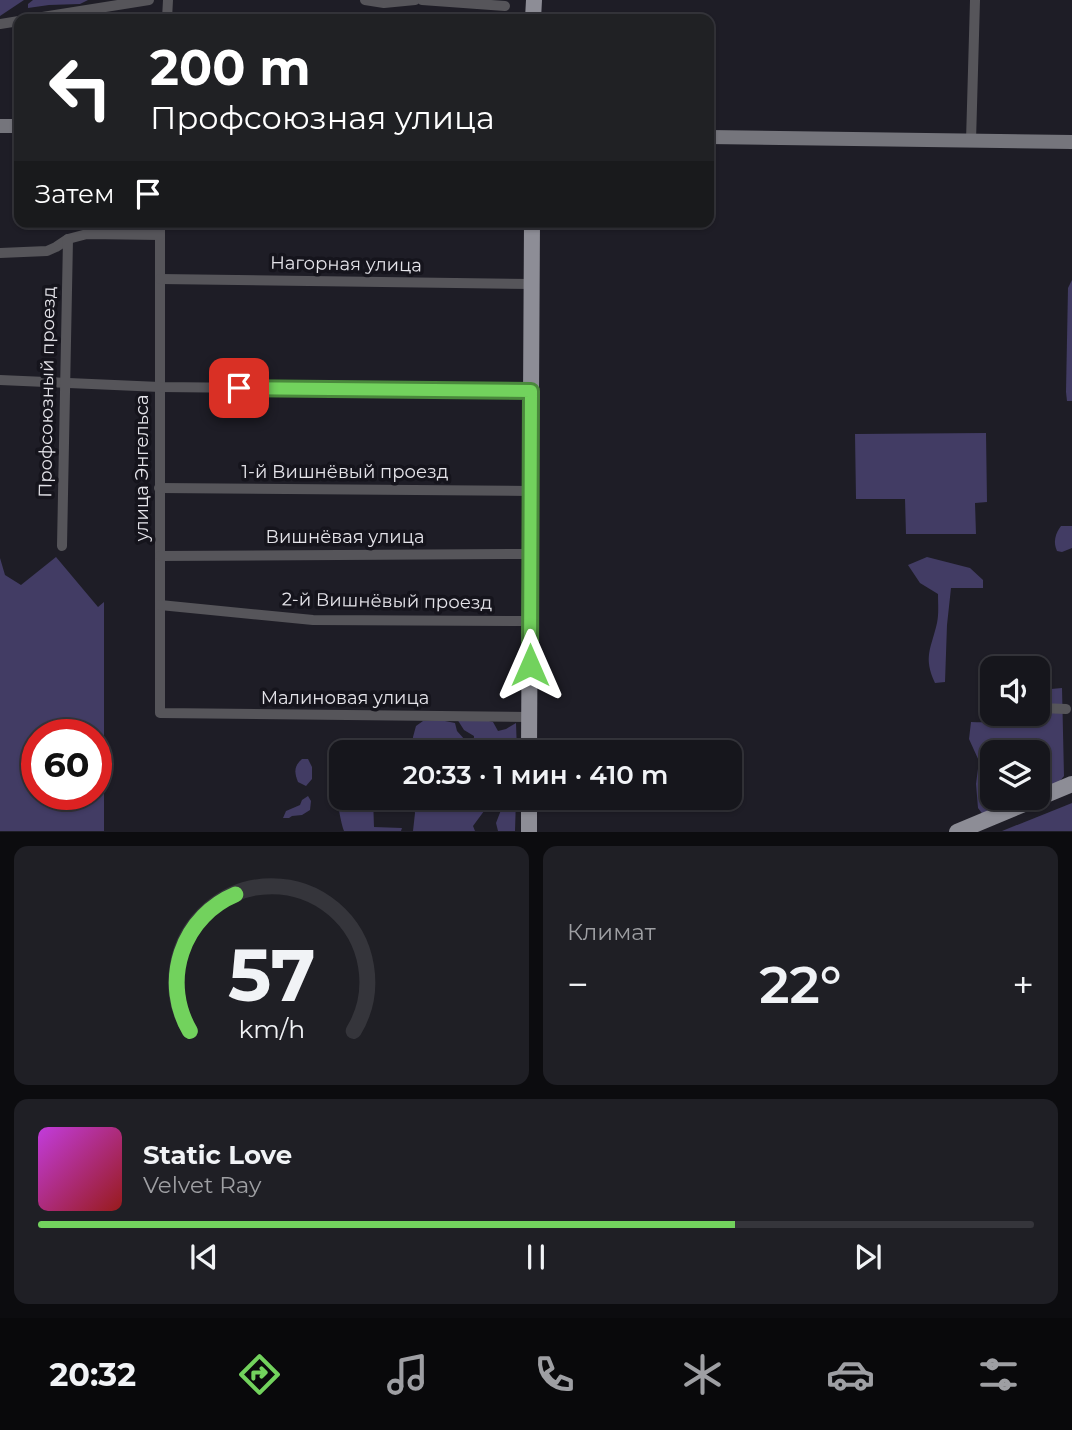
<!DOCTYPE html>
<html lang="ru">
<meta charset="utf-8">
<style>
body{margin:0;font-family:Montserrat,sans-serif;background:#1f1f25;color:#f1f3f6;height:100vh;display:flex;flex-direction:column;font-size:26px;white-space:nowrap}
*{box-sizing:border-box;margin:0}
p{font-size:23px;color:#9e9fa3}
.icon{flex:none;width:38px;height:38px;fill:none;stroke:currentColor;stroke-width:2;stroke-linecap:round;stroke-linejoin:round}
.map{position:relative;height:832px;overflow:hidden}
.sheet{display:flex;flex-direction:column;gap:14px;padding:14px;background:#0c0c0f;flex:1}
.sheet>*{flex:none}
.top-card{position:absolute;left:14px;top:14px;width:700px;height:214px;border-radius:14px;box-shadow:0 2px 5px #0004,0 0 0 2px #35353b;background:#202124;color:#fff;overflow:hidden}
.controls{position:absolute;left:980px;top:656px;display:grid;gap:14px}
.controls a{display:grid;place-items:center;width:70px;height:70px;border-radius:14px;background:#16161c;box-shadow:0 2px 5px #0004,0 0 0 2px #35353b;font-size:35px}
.speed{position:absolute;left:21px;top:719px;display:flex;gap:14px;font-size:35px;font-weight:700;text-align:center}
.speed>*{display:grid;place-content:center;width:91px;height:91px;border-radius:50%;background:#16161c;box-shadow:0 2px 5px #0004,0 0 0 2px #35353b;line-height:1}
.speed .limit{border:10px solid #d22;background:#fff;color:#111}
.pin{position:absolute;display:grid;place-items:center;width:60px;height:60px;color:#fff;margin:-30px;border-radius:14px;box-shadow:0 4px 10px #0006}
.me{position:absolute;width:77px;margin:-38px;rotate:0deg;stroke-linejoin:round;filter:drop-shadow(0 0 5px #0008)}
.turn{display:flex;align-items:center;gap:24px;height:147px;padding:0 21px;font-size:32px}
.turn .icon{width:91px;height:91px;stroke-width:2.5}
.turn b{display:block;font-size:49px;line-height:60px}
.then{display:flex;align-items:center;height:66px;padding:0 21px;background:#0003;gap:14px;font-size:26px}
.big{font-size:52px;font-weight:600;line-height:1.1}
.sheet .card{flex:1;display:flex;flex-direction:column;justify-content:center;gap:10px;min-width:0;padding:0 24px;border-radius:14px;background:#1f1f25}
.sheet .dial{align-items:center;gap:0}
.dial svg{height:182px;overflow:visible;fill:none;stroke:#35353b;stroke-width:7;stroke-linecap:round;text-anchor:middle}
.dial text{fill:#f1f3f6;stroke:none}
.song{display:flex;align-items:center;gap:21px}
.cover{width:84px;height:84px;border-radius:10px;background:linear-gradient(135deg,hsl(290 70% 55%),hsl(0 70% 35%))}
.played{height:7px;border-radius:4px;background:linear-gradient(90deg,#72d25d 70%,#35353b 70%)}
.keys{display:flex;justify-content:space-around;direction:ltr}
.heat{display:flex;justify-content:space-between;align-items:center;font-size:38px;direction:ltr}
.sheet .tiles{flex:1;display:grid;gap:14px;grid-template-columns:1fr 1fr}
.card:last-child{grid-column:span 2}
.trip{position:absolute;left:329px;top:740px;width:413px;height:70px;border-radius:14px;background:#16161c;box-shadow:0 2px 5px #0004,0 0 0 2px #35353b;font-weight:600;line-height:70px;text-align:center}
.dock{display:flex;height:112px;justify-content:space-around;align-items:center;background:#09090b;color:#9e9fa3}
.dock .icon{width:49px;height:49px}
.dock .active{color:#72d25d}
.dock b{font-size:32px;color:#f1f3f6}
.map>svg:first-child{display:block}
</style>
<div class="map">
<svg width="1072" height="832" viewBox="0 0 1072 832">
<rect width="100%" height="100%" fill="#1e1d26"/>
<g fill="#423c64" fill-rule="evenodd">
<polygon points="0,0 24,0 0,16"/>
<polygon points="33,0 88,0 80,4 49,5 28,8 28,4"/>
<polygon points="1072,280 1072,401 1067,401 1066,392 1068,288"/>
<polygon points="986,433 987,502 975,503 976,534 906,534 905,499 856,499 855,434"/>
<path d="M1061,526h11v22l-10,4 -5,-1c-4,-9 -2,-17 4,-25z"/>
<path d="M56,557l42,50 6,-5v229h-104v-273l5,17 16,10zM37,735h59v59h-59z"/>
<path d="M927,557l43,11 13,12v8h-32l-4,37 -2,57 -10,1c-12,-26 -4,-34 2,-60 2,-9 1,-19 1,-29l-18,-11 -12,-18z"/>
<path d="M1062,688l2,88 -12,15 -14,5v-44h-46v46h41l-49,18 -6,-8 -2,-24 3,-23 -10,-22 2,-17c25,1 48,-2 73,-1l7,-32z"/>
<polygon points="457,719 481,719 493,722 498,731 506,729 516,723 517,752 473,752 474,736 464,730"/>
<polygon points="440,720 455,723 457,731 465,740 466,752 413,752 413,737 416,726 423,721"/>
<path d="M354,739l12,1 4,12h-29v46h32l1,29 28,1 -1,3h-57c-6,-17 -13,-68 -4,-83 3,-4 9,-6 14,-9z"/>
<path d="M302,759h6l4,8v12l-6,7 -8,-4c-4,-10 -4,-16 4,-23z"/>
<polygon points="308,796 311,801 310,810 302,815 292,816 289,818 283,818 286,811 300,805 302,800"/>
<polygon points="412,798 485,798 487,807 473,826 475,831 413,831 415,813"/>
<polygon points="491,798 516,798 515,831 498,831 496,823 501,810 494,807"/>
<polygon points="1072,803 1072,831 1002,831"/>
</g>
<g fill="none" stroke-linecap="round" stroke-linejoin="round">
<g stroke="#56555a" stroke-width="10">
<polyline points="365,0 384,3 415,0"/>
<polyline points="422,0 505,6"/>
<polyline points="30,19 149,0"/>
<polyline points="167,19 168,0"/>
<polyline points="0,24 19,21"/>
<polyline points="971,141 975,0"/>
<polyline points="160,222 160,713 529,717"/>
<polyline points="0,253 47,251 56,247 68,239 87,234 160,235"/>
<polyline points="160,279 531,284"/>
<polyline points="0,380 160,387 531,391"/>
<polyline points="159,488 530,491"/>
<polyline points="62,546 68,239"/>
<polyline points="160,556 530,554"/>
<polyline points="160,605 313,620 530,621"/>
<polyline points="1041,708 1066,709"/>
</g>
<g stroke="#75757c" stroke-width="14">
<polyline points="0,126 19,126"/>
<polyline points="709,137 1072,142"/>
</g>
<g stroke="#8d8d96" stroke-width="16">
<polyline points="533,19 534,0"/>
<polyline points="529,752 532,222"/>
<polyline points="529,832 529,798"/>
<polyline points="957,832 1072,784"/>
</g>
</g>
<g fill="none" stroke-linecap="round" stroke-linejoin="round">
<defs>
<polyline id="route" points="239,388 531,391 530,665"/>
</defs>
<use href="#route" stroke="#4a883c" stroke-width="18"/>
<use href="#route" stroke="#72d25d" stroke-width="12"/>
</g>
<g text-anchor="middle" stroke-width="7" stroke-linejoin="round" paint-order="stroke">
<g font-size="18" fill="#e4e3e9" stroke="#15141c">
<text transform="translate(346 264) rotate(1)" y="6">Нагорная улица</text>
<text transform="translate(47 392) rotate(-89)" y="6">Профсоюзный проезд</text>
<text transform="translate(142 468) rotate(-90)" y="6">улица Энгельса</text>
<text x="345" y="478">1-й Вишнёвый проезд</text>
<text x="345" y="543">Вишнёвая улица</text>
<text transform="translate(387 601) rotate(1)" y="6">2-й Вишнёвый проезд</text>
<text x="345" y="704">Малиновая улица</text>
</g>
</g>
</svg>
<div class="controls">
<a><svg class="icon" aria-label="sound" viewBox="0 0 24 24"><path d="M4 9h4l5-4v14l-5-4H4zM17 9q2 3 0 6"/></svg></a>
<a><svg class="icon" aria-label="layers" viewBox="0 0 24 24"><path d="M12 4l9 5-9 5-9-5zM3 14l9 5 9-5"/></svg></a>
</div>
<div class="speed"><div class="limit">60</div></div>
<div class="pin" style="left:239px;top:388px;background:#d93025"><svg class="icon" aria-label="arrive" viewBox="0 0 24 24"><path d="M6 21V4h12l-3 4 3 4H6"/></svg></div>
<svg class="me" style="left:530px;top:665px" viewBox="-20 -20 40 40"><path d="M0-17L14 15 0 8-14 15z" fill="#72d25d" stroke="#fff" stroke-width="4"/></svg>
<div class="trip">20:33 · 1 мин · 410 m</div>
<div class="top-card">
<div class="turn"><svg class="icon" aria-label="left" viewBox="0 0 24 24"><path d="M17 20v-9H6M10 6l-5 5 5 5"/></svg><div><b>200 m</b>Профсоюзная улица</div></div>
<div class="then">Затем<svg class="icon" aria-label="arrive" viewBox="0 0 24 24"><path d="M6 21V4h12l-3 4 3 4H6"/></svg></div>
</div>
</div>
<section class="sheet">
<div class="tiles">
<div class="card dial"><svg viewBox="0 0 100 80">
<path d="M14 69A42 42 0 1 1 86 69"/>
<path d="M14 69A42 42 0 0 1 34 9" stroke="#72d25d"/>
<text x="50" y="56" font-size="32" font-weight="700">57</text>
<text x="50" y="72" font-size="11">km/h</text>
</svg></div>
<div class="card"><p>Климат</p>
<div class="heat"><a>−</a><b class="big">22°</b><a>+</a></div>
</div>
<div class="card">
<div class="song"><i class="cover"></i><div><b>Static Love</b><p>Velvet Ray</p></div></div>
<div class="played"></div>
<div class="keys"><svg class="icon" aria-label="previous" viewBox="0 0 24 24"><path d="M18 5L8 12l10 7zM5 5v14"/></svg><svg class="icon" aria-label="pause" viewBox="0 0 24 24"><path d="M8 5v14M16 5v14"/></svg><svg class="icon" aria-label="next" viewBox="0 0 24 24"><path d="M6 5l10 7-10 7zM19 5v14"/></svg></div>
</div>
</div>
</section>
<nav class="dock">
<b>20:32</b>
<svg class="icon active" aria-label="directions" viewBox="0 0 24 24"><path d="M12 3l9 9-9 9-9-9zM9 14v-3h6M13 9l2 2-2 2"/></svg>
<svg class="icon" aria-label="music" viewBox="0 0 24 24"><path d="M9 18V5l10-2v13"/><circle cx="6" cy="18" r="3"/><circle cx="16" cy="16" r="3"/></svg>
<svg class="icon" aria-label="phone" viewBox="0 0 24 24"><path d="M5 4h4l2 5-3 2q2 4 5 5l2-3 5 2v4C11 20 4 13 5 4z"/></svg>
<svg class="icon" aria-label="climate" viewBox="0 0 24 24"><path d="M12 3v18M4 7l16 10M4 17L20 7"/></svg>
<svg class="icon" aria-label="car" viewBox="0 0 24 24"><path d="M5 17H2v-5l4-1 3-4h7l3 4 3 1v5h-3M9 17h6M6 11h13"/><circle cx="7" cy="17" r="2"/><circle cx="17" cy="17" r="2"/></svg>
<svg class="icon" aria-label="filters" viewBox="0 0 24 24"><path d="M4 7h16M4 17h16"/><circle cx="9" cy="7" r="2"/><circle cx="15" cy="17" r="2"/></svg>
</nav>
